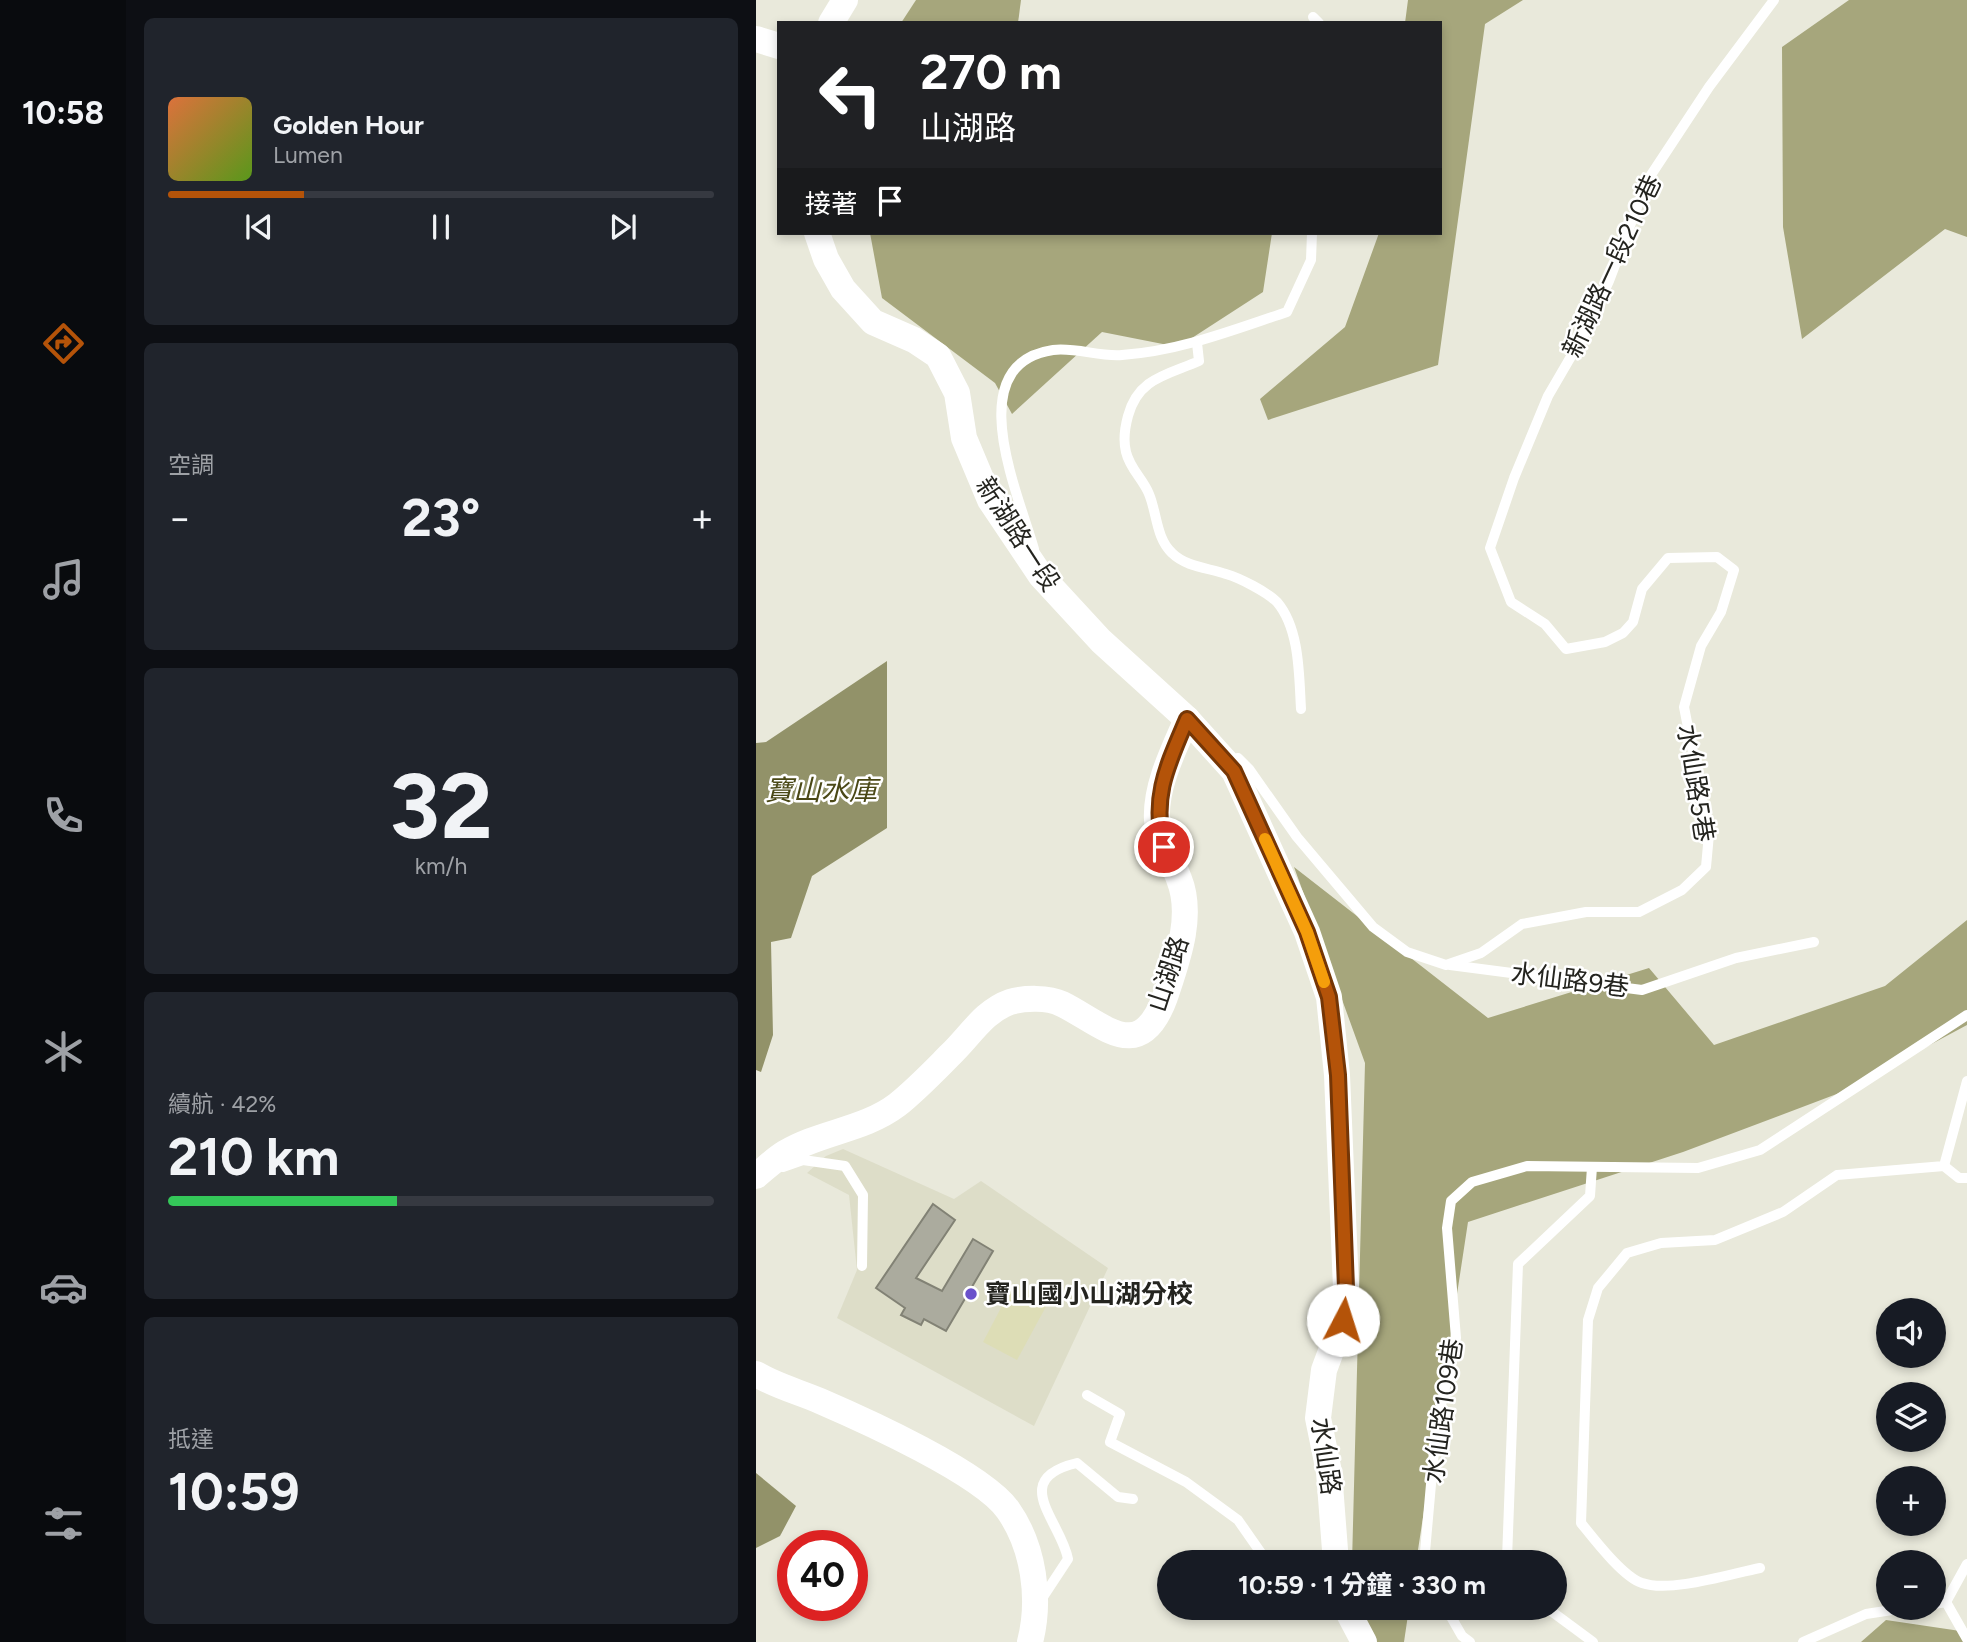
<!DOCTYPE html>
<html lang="zh-TW">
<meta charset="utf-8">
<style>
body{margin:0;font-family:Figtree,"Noto Sans TC",sans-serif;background:#20242c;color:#f1f3f6;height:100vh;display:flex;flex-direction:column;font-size:26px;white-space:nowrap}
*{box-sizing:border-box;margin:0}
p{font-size:23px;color:#9ea1a6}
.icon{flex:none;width:38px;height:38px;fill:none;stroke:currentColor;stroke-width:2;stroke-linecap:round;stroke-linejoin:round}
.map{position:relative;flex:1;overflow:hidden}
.sheet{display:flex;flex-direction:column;gap:18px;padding:18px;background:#0d0f14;width:630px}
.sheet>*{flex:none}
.hud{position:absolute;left:21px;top:21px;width:665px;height:214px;border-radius:0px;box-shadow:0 4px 10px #0003;background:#202124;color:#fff;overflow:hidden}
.buttons{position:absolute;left:1120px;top:1298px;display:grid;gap:14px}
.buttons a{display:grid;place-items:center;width:70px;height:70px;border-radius:50%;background:#171b24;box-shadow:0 4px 10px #0003;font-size:35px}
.speed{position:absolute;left:21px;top:1530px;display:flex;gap:14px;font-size:35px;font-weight:700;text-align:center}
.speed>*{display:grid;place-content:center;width:91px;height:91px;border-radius:50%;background:#171b24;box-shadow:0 4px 10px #0003;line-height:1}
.speed .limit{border:10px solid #d22;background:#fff;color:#111}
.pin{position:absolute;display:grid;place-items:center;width:60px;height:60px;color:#fff;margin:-30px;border:4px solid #fff;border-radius:50%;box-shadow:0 2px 7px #0007}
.me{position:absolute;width:77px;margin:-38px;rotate:5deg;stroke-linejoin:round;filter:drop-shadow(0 0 5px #0008)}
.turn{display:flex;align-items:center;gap:24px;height:147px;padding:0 28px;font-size:32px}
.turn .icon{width:91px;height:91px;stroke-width:2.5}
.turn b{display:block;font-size:49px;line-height:60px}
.then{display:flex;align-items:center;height:66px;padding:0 28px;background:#0003;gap:14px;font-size:26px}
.big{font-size:52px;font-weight:700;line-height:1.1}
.sheet .tile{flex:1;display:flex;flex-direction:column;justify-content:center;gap:10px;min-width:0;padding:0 24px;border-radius:10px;background:#20242c}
.sheet .dial{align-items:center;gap:0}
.dial b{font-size:91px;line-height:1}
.song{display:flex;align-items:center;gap:21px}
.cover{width:84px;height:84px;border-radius:10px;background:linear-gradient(135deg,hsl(20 70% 55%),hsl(90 70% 35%))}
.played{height:7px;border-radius:4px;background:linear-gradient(90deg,#b45309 25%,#363941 25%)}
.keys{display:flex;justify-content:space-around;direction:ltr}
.heat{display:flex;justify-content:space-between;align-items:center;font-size:38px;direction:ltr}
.charge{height:10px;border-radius:5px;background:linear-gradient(90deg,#34c759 42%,#363941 0)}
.trip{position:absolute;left:401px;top:1550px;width:410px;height:70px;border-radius:35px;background:#171b24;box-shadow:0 4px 10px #0003;font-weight:700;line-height:70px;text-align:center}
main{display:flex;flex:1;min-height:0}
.tabs{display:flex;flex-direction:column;width:126px;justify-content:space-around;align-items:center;background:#090b0e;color:#9ea1a6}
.tabs .icon{width:49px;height:49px}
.tabs .active{color:#b45309}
.tabs b{font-size:32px;color:#f1f3f6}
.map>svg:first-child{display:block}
</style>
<main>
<nav class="tabs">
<b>10:58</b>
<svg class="icon active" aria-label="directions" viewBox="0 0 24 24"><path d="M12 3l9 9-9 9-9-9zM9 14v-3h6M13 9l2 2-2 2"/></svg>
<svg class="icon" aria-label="music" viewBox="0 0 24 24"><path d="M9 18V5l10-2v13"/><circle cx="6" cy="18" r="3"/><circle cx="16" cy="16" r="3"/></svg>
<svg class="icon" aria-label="phone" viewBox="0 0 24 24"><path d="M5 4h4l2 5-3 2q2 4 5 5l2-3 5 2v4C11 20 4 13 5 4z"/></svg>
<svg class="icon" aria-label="climate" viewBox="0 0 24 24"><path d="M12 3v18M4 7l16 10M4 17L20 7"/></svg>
<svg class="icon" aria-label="car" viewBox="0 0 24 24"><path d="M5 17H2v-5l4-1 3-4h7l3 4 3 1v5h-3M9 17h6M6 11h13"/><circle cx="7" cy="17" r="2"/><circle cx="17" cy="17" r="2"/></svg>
<svg class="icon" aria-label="filters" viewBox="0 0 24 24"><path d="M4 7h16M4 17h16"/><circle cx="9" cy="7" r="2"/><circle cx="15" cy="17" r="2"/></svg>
</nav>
<section class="sheet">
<div class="tile">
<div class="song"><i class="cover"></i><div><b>Golden Hour</b><p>Lumen</p></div></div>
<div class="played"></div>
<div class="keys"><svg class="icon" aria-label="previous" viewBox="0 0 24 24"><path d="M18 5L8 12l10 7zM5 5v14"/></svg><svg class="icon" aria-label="pause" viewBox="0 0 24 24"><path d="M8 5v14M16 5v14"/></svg><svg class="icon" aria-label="next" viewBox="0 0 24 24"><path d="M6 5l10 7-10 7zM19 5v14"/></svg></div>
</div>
<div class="tile"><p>空調</p>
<div class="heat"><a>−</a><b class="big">23°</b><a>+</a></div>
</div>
<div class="tile dial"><b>32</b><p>km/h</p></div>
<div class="tile"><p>續航 · 42%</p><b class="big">210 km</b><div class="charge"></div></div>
<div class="tile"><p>抵達</p><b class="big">10:59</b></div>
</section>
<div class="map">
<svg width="1211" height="1642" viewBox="0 0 1211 1642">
<rect width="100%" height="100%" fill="#e9e9db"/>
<polygon fill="#ddddc8" points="87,1149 198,1199 225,1181 352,1268 278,1426 81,1318 101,1270 93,1195 51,1173 70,1156"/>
<polygon fill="#ddddb6" points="258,1283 293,1301 261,1360 227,1342"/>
<g fill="#a6a67c">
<polygon points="160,0 265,0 262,23 145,23"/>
<polygon points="652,0 767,0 729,24 682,365 512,420 504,399 589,327 623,233 684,233 684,23 649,23"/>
<polygon points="1093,0 1211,0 1211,237 1189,229 1046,339 1027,227 1026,47"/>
<polygon points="114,233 516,233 507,292 422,347 346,332 256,414 239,383 126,298"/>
<polygon points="538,867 732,1018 893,968 958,1045 1129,986 1211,920 1211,1025 1086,1092 927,1152 712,1222 660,1563 596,1563 609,1063"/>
<polygon points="595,1608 653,1608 648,1642 614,1642"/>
<polygon points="1130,1620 1211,1632 1211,1642 1105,1642"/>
</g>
<g fill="#929269">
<polygon points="131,661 131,828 56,876 35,938 15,942 17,1035 5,1072 0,1070 0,743 10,742"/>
<polygon points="0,1473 40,1506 24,1536 0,1548"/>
</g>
<polygon fill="#abab9e" stroke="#828275" stroke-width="2" points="177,1204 199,1220 160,1278 186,1291 217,1239 237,1251 190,1331 168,1319 165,1325 145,1315 149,1308 120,1288"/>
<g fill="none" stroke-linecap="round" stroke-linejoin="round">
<g stroke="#fff" stroke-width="10">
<polyline points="557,17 563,23"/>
<path d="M441,343l2,18c-32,14 -61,17 -71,55 -3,11 -5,24 -2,36 4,17 17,27 23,42 8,19 7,44 23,59 14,14 37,15 54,21 14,4 41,18 51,28 23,27 22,74 24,107"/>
<path d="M278,549c-15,-54 -75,-185 19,-199 22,-3 47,7 69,5 58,-4 111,-25 165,-43l24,-52 1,-27"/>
<polyline points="482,758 493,769 541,837 617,927 651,952 690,965 725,953 766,924 830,912 883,912 926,890 950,867 953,834 928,707 945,646 965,612 978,570 961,557 912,558 886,589 877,622 867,633 849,642 810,649 789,624 755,602 734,548 758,478 792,396 831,329 853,281 891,181 953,87 1018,0"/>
<polyline points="694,965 886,990 980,958 1058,942"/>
<polyline points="1188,1166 1203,1178 1211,1178"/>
<polyline points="27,1167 47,1160 89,1166 107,1195 106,1266"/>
<polyline points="331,1395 364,1414 354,1442 430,1482 482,1520 512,1563"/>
<polyline points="668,1563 680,1428 700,1338 691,1228 695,1201 716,1182 771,1166 942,1168 1004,1150 1211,1015"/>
<polyline points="754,1563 751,1559 762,1264 834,1196 836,1167"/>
<path d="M1004,1568c-30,6 -90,25 -118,15 -19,-6 -48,-44 -61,-60l7,-203 10,-32 29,-35 34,-10 54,-3 68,-28 54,-37 107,-9 23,-85"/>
<path d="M285,1600l27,-41c-7,-38 -60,-80 9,-96l41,34 15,2"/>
<polyline points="1190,1602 1211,1639"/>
<polyline points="1178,1604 1190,1602 1211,1564"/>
<polyline points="690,1608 706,1636 714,1642"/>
<polyline points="791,1608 837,1642"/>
<polyline points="1047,1642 1110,1614 1149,1608"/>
</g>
<g stroke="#fff" stroke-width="26">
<polyline points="75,23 89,0"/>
<polyline points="0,39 23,46"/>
<polyline points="61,233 70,259 87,289 117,322 158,340 182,356 201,393 208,438 234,500 285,576 345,641 431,719 478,771 551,932 573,997 581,1075 590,1288 587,1319 568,1370 562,1418 573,1472 580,1563"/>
<path d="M0,1176c10,-8 19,-17 29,-23 35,-21 79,-23 112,-48 19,-15 37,-34 54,-51 19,-18 33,-43 59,-52 14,-4 38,-5 52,2 42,21 78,62 103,-7 12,-36 29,-81 14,-118 -7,-20 -21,-37 -22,-59 -2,-34 17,-71 30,-101"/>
<path d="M0,1374c20,12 43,18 64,27 44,19 162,72 188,109 26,37 33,89 22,132"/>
<polyline points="590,1608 608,1642"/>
</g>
</g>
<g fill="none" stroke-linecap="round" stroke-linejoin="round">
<defs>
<path id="route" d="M408,847c-13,-50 4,-83 23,-128l47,52 73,161 22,65 9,78 8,213 -3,32"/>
</defs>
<use href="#route" stroke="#753606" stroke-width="18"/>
<use href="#route" stroke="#b45309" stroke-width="12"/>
<polyline stroke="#f59e0b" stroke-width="12" points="509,839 551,932 568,982"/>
</g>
<circle fill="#6a51cb" stroke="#fff" stroke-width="2.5" cx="215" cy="1294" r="7"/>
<g text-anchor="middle" stroke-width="5" stroke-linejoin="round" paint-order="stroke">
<g font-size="26" fill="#24241f" stroke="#fff">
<text transform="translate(856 266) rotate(-65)" y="9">新湖路一段210巷</text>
<text transform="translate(262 534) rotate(57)" y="9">新湖路一段</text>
<text transform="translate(940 783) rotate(81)" y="9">水仙路5巷</text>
<text transform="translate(412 974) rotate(-72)" y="9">山湖路</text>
<text transform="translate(814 980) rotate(7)" y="9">水仙路9巷</text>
<text transform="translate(687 1411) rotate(-82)" y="9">水仙路109巷</text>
<text transform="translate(570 1456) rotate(82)" y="9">水仙路</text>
</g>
<g font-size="26" font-weight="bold" fill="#24241f" stroke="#fff" text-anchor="start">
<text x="229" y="1303">寶山國小山湖分校</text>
</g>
<g font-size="28" font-style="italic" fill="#4a4816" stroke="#fff">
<text x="65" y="800">寶山水庫</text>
</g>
</g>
</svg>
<div class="buttons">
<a><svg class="icon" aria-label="sound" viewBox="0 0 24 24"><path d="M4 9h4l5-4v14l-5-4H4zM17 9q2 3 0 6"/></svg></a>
<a><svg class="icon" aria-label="layers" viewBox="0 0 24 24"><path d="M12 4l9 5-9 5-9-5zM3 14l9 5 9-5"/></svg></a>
<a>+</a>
<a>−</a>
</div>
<div class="speed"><div class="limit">40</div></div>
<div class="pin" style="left:408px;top:847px;background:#d93025"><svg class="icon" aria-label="arrive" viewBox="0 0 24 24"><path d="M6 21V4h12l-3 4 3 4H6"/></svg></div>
<svg class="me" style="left:587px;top:1320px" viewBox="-20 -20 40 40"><circle r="19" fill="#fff"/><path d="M0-13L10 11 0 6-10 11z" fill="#b45309"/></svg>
<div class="trip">10:59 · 1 分鐘 · 330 m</div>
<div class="hud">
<div class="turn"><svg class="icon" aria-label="left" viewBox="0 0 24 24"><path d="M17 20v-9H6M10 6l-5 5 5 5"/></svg><div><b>270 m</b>山湖路</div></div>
<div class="then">接著<svg class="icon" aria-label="arrive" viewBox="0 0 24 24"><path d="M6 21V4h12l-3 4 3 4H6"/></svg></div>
</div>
</div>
</main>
